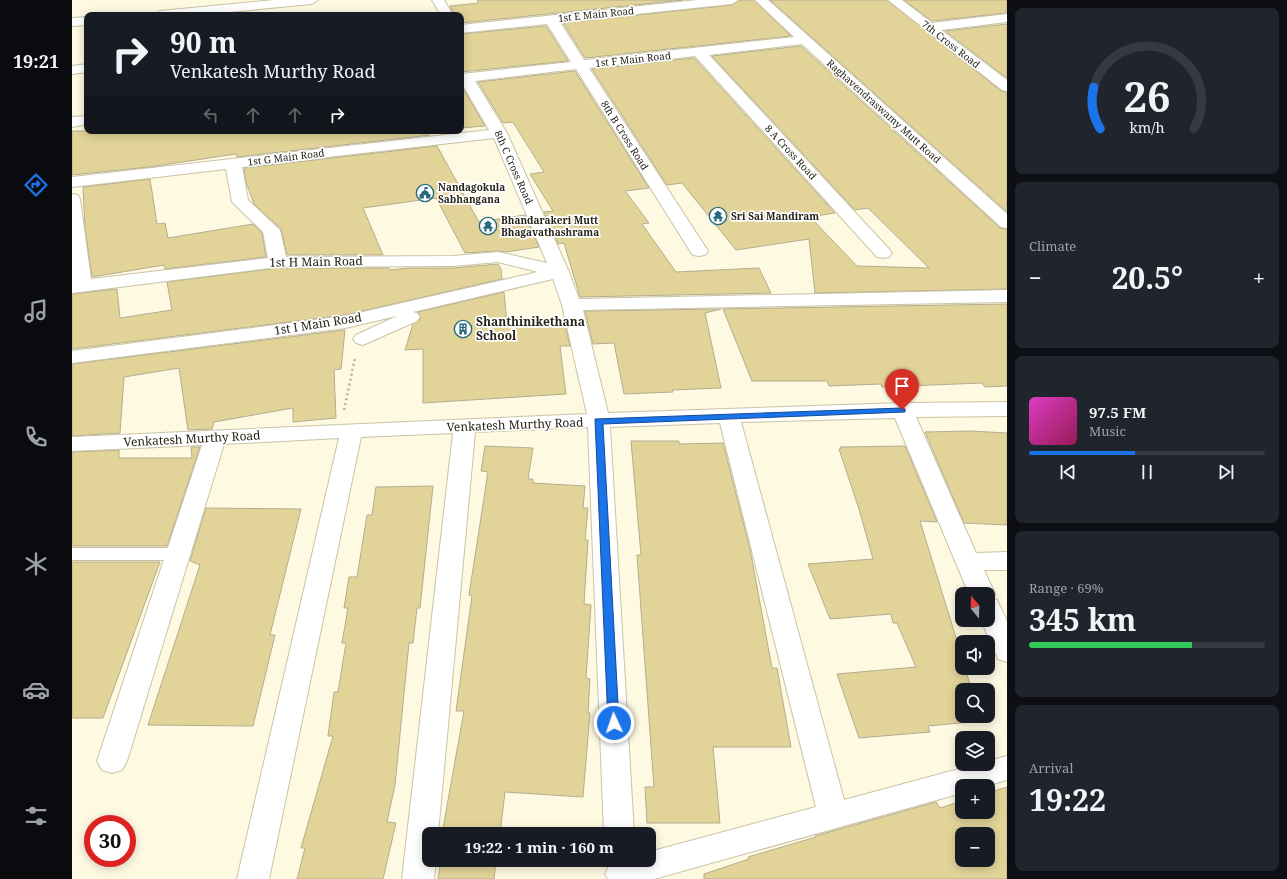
<!DOCTYPE html>
<meta charset="utf-8">
<style>
body{margin:0;font-family:"Noto Serif",serif;background:#20242c;color:#f1f3f6;height:100vh;display:flex;flex-direction:column;font-size:15px;white-space:nowrap}
*{box-sizing:border-box;margin:0}
p{font-size:13px;color:#9ea1a6}
.icon{flex:none;width:22px;height:22px;fill:none;stroke:currentColor;stroke-width:2;stroke-linecap:round;stroke-linejoin:round}
.map{position:relative;flex:1;overflow:hidden}
.panel{display:flex;flex-direction:column;gap:8px;padding:8px;background:#0d0f14;width:280px}
.panel>*{flex:none}
.guide{position:absolute;left:12px;top:12px;width:380px;height:122px;border-radius:8px;box-shadow:0 2px 10px #0003;background:#171b24;color:#f1f3f6;overflow:hidden}
.needle{width:26px;rotate:341deg}
.controls{position:absolute;left:883px;top:587px;display:grid;gap:8px}
.controls a{display:grid;place-items:center;width:40px;height:40px;border-radius:8px;background:#171b24;box-shadow:0 2px 10px #0003;font-size:20px}
.speed{position:absolute;left:12px;top:815px;display:flex;gap:8px;font-size:20px;font-weight:700;text-align:center}
.speed>*{display:grid;place-content:center;width:52px;height:52px;border-radius:50%;background:#171b24;box-shadow:0 2px 10px #0003;line-height:1}
.speed .limit{border:6px solid #d22;background:#fff;color:#111}
.pin{position:absolute;display:grid;place-items:center;width:34px;height:34px;color:#fff;margin:-41px -17px;border-radius:50% 50% 50% 0;rotate:-45deg;box-shadow:0 0 4px #0007}
.pin .icon{rotate:45deg}
.me{position:absolute;width:44px;margin:-22px;rotate:357deg;stroke-linejoin:round;filter:drop-shadow(0 0 3px #0008)}
.turn{display:flex;align-items:center;gap:14px;height:84px;padding:0 20px;font-size:18px}
.turn .icon{width:52px;height:52px;stroke-width:2.5}
.turn b{display:block;font-size:28px;line-height:34px}
.lanes{display:flex;align-items:center;height:38px;padding:0 20px;background:#0003;justify-content:center;gap:20px;direction:ltr}
.lanes .off{opacity:.35}
.big{font-size:30px;font-weight:700;line-height:1.1}
.panel .card{flex:1;display:flex;flex-direction:column;justify-content:center;gap:6px;min-width:0;padding:0 14px;border-radius:8px;background:#20242c}
.panel .dial{align-items:center;gap:0}
.dial svg{height:104px;overflow:visible;fill:none;stroke:#363941;stroke-width:7;stroke-linecap:round;text-anchor:middle}
.dial text{fill:#f1f3f6;stroke:none}
.song{display:flex;align-items:center;gap:12px}
.cover{width:48px;height:48px;border-radius:6px;background:linear-gradient(135deg,hsl(310 70% 55%),hsl(330 70% 35%))}
.played{height:4px;border-radius:2px;background:linear-gradient(90deg,#1a73e8 45%,#363941 45%)}
.keys{display:flex;justify-content:space-around;direction:ltr}
.heat{display:flex;justify-content:space-between;align-items:center;font-size:22px;direction:ltr}
.charge{height:6px;border-radius:3px;background:linear-gradient(90deg,#34c759 69%,#363941 0)}
.trip{position:absolute;left:350px;top:827px;width:234px;height:40px;border-radius:8px;background:#171b24;box-shadow:0 2px 10px #0003;font-weight:700;line-height:40px;text-align:center}
main{display:flex;flex:1;min-height:0}
.dock{display:flex;flex-direction:column;width:72px;justify-content:space-around;align-items:center;background:#090b0e;color:#9ea1a6}
.dock .icon{width:28px;height:28px}
.dock .selected{color:#1a73e8}
.dock b{font-size:18px;color:#f1f3f6}
.map>svg:first-child{display:block}
</style>
<main>
<nav class="dock">
<b>19:21</b>
<svg class="icon selected" aria-label="directions" viewBox="0 0 24 24"><path d="M12 3l9 9-9 9-9-9zM9 14v-3h6M13 9l2 2-2 2"/></svg>
<svg class="icon" aria-label="music" viewBox="0 0 24 24"><path d="M9 18V5l10-2v13"/><circle cx="6" cy="18" r="3"/><circle cx="16" cy="16" r="3"/></svg>
<svg class="icon" aria-label="phone" viewBox="0 0 24 24"><path d="M5 4h4l2 5-3 2q2 4 5 5l2-3 5 2v4C11 20 4 13 5 4z"/></svg>
<svg class="icon" aria-label="climate" viewBox="0 0 24 24"><path d="M12 3v18M4 7l16 10M4 17L20 7"/></svg>
<svg class="icon" aria-label="car" viewBox="0 0 24 24"><path d="M5 17H2v-5l4-1 3-4h7l3 4 3 1v5h-3M9 17h6M6 11h13"/><circle cx="7" cy="17" r="2"/><circle cx="17" cy="17" r="2"/></svg>
<svg class="icon" aria-label="filters" viewBox="0 0 24 24"><path d="M4 7h16M4 17h16"/><circle cx="9" cy="7" r="2"/><circle cx="15" cy="17" r="2"/></svg>
</nav>
<div class="map">
<svg width="935" height="879" viewBox="0 0 935 879">
<rect width="100%" height="100%" fill="#fef9e1"/>
<g fill="#e2d498" stroke="#b3ad91" fill-rule="evenodd">
<polygon points="405,0 611,0 389,23 389,15 382,15 378,6 407,3"/>
<polygon points="667,0 682,0 719,36 513,58 491,23 660,5"/>
<polygon points="698,0 815,0 929,91 935,92 935,212"/>
<polygon points="832,0 935,0 935,13 860,21"/>
<polygon points="935,24 935,78 873,31"/>
<polygon points="474,26 496,61 389,72 389,34"/>
<polygon points="729,46 928,228 935,229 935,289 743,293 737,239 664,250 610,183 595,185 520,69 622,58 763,213 738,217 785,266 857,268 796,208 783,210 640,56"/>
<polygon points="503,71 577,188 553,191 577,223 570,224 604,272 687,268 699,293 508,297 492,243 486,244 472,212 481,211 458,174 472,172 441,122 431,123 406,82"/>
<polygon points="389,85 413,126 389,128"/>
<polygon points="0,131 356,131 358,135 165,157 164,154 77,167 0,175"/>
<polygon points="365,146 407,222 453,215 467,247 434,252 426,251 393,253 364,198 291,208 311,255 215,255 209,229 182,204 174,182 172,168"/>
<polygon points="78,179 85,224 93,223 96,238 181,224 190,233 194,257 93,269 92,265 20,277 13,228 11,187"/>
<polygon points="426,264 429,269 430,279 273,315 0,349 0,294 45,289 48,318 100,310 95,282 206,268 317,268 318,270 336,268 381,268"/>
<polygon points="432,292 435,324 492,320 498,346 488,346 494,394 351,403 351,349 333,350 341,324 349,318 346,312"/>
<polygon points="935,304 935,386 913,387 910,383 810,387 809,384 757,386 755,381 680,381 651,309"/>
<polygon points="649,309 633,313 649,388 600,390 601,392 552,394 542,343 521,344 513,311"/>
<polygon points="273,330 269,369 262,370 264,418 221,422 221,408 142,422 140,429 116,430 107,368 52,377 48,433 0,436 0,364"/>
<polygon points="898,431 935,433 935,525 892,523 853,432"/>
<polygon points="559,441 607,441 607,444 651,443 678,549 700,668 705,668 719,747 641,747 648,823 575,823 573,787 582,787 565,555 569,555"/>
<polygon points="413,446 461,448 456,479 461,479 461,483 513,486 511,508 516,508 513,540 516,540 512,604 519,605 514,678 518,679 516,713 518,713 511,797 433,792 428,834 370,834 392,711 384,711 400,596 397,595 416,472 409,471"/>
<polygon points="833,446 865,522 848,521 890,657 890,668 893,668 900,690 890,690 890,716 908,716 910,721 856,726 858,732 787,738 765,674 844,667 825,623 821,623 819,614 758,619 736,564 801,559 787,509 767,449 769,449 768,447"/>
<polygon points="119,447 128,447 95,546 0,546 0,452 47,450 47,458 120,458"/>
<polygon points="361,486 348,608 345,608 341,643 337,643 323,785 315,822 324,823 311,879 225,879 233,848 229,848 261,736 256,736 262,692 266,692 274,643 270,643 276,608 272,608 277,577 285,577 295,515 300,515 304,487"/>
<polygon points="134,508 229,509 198,635 203,635 181,726 76,725 128,565 118,561"/>
<polygon points="0,562 88,562 31,718 0,718"/>
<path d="M935,787v92h-303v-5l45,-15 -1,-2 68,-20 -1,-1 121,-34 4,6 22,-7v11h26v-19zM890,834h26v26h-26z"/>
<polygon points="369,860 424,860 422,879 366,879"/>
</g>
<g fill="none" stroke-linecap="round" stroke-linejoin="round">
<defs>
<polygon id="service" points="0,548 106,548 112,550 114,554 112,558 106,560 0,560"/>
<g id="minor">
<polygon points="202,0 246,0 240,4 126,15 82,15 88,11"/>
<polygon points="360,0 372,0 381,15 369,15"/>
<path d="M625,0h41l-6,4 -172,18 24,38 210,-23 -39,-37h13l239,214v14l-6,-1 -199,-183 -93,11 180,194 3,4 -3,4 -6,1 -6,-1 -182,-201 -106,12 119,183 -3,4 -6,1 -6,-1 -3,-4 -114,-182 -101,12 32,52 62,139 10,27 428,-9v12l-424,8 25,103 294,-10 105,-1v14l-91,1 60,136 31,-1v18h-23l11,24 -3,5 5,1 10,21v41l-9,-3 -17,-39h7v-26h-19l-74,-176 -154,4 103,378 133,-36h11v-3l19,-5v24l-21,6h-24v7l-308,86h-46l-3,-5 5,-10 10,-4h29v-8l167,-45 -96,-384 -110,4 24,407h-30l-16,-407 -113,5 -37,402h-9v26h7l-2,19h-32l51,-446 -92,4 -92,442h-32l102,-441 -115,6 -97,317 -5,9 -10,3 -10,-3 -5,-9 105,-316 -130,6v-14l515,-23 -25,-109 -9,-26 -140,33 4,1 3,4 -3,4 -54,24 -7,-2 -3,-4 3,-4 41,-19 -52,12 -273,35v-12l273,-35 193,-44 -40,-10 -45,4 -175,1 -206,26v-99l6,1 2,4 11,80 177,-21 -5,-26 -31,-30 -6,-33 -154,18v-10l417,-47 -28,-48v-8l110,-12 -24,-38 -86,9v-8zM422,138l53,125 -49,-11 -45,4 -167,1 -6,-27 -32,-30 -6,-33z"/>
<polygon points="816,0 830,0 860,23 935,14 935,22 869,30 935,80 935,91 930,90"/>
<polygon points="15,17 15,25 0,26 0,18"/>
<polygon points="15,64 15,72 0,74 0,66"/>
<polygon points="15,116 15,124 0,127 0,117"/>
</g>
</defs>
<use href="#service" stroke="#cac3a6" stroke-width="2"/>
<use href="#minor" stroke="#cac3a6" stroke-width="2"/>
<polyline stroke="#b6b29e" stroke-width="2.5" stroke-dasharray="2 3" stroke-linecap="butt" points="272,410 283,358"/>
<use href="#service" fill="#fff" fill-rule="evenodd"/>
<use href="#minor" fill="#fff" fill-rule="evenodd"/>
</g>
<polygon fill="#1a73e8" stroke="#114b97" points="830,408 833,409 833,412 531,424 547,723 546,726 537,726 536,723 523,419"/>
<defs>
<symbol id="civic-ring" viewBox="-11 -11 22 22"><circle r="9.5" fill="#fff" stroke="#286a7d" stroke-width="1.5"/><path d="M-.6-6.5H3V-4.5H.6V-3L4-1V1h2V6H-6V1h2V-1L-.6-3ZM-1.2 2.5V6h2.4V2.5Z" fill="#286a7d"/></symbol>
<symbol id="temple-ring" viewBox="-11 -11 22 22"><circle r="9.5" fill="#fff" stroke="#286a7d" stroke-width="1.5"/><path d="M0-6L5-2H3V0L6.5 2.5H4V6H1.5V3h-3V6H-4V2.5H-6.5L-3 0V-2H-5Z" fill="#286a7d"/></symbol>
<symbol id="building-ring" viewBox="-11 -11 22 22"><circle r="9.5" fill="#fff" stroke="#286a7d" stroke-width="1.5"/><path d="M-4-6H4V6H1V3H-1V6H-4ZM-2.5-4.3h1.7v1.8h-1.7ZM.8-4.3h1.7v1.8H.8ZM-2.5-1h1.7V.8h-1.7ZM.8-1h1.7V.8H.8Z" fill="#286a7d"/></symbol>
</defs>
<g fill-rule="evenodd">
<use href="#civic-ring" x="343" y="183" width="20" height="20"/>
<use href="#temple-ring" x="636" y="206" width="20" height="20"/>
<use href="#temple-ring" x="406" y="216" width="20" height="20"/>
<use href="#building-ring" x="381" y="319" width="20" height="20"/>
</g>
<g text-anchor="middle" stroke-width="3.5" stroke-linejoin="round" paint-order="stroke">
<g font-size="10" fill="#262419" stroke="#fff">
<text transform="translate(524 14) rotate(-6)" y="4">1st E Main Road</text>
<text transform="translate(879 44) rotate(38)" y="4">7th Cross Road</text>
<text transform="translate(561 59) rotate(-6)" y="4">1st F Main Road</text>
<text transform="translate(812 111) rotate(42)" y="4">Raghavendraswamy Mutt Road</text>
<text transform="translate(553 135) rotate(58)" y="4">8th B Cross Road</text>
<text transform="translate(719 152) rotate(47)" y="4">8 A Cross Road</text>
<text transform="translate(214 157) rotate(-7)" y="4">1st G Main Road</text>
<text transform="translate(442 167) rotate(66)" y="4">8th C Cross Road</text>
</g>
<g font-size="10" font-weight="bold" fill="#262419" stroke="#fff" text-anchor="start">
<text x="366" y="191">Nandagokula<tspan x="366" dy="12">Sabhangana</tspan></text>
<text x="659" y="220">Sri Sai Mandiram</text>
<text x="429" y="224">Bhandarakeri Mutt<tspan x="429" dy="12">Bhagavathashrama</tspan></text>
</g>
<g font-size="12" fill="#262419" stroke="#fff">
<text transform="translate(244 262) rotate(-1)" y="4">1st H Main Road</text>
<text transform="translate(246 324) rotate(-9)" y="4">1st I Main Road</text>
<text transform="translate(443 425) rotate(-2)" y="4">Venkatesh Murthy Road</text>
<text transform="translate(120 439) rotate(-3)" y="4">Venkatesh Murthy Road</text>
</g>
<g font-size="12" font-weight="bold" fill="#262419" stroke="#fff" text-anchor="start">
<text x="404" y="326">Shanthinikethana<tspan x="404" dy="14">School</tspan></text>
</g>
</g>
</svg>
<div class="controls">
<a><svg class="needle" viewBox="-14 -14 28 28"><path d="M0-13l5 13h-10z" fill="#e53935"/><path d="M0 13l5-13h-10z" fill="#9ea1a6"/></svg></a>
<a><svg class="icon" aria-label="sound" viewBox="0 0 24 24"><path d="M4 9h4l5-4v14l-5-4H4zM17 9q2 3 0 6"/></svg></a>
<a><svg class="icon" aria-label="search" viewBox="0 0 24 24"><circle cx="10" cy="10" r="6"/><path d="M15 15l6 6"/></svg></a>
<a><svg class="icon" aria-label="layers" viewBox="0 0 24 24"><path d="M12 4l9 5-9 5-9-5zM3 14l9 5 9-5"/></svg></a>
<a>+</a>
<a>−</a>
</div>
<div class="speed"><div class="limit">30</div></div>
<div class="pin" style="left:830px;top:410px;background:#d93025"><svg class="icon" aria-label="arrive" viewBox="0 0 24 24"><path d="M6 21V4h12l-3 4 3 4H6"/></svg></div>
<svg class="me" style="left:542px;top:723px" viewBox="-20 -20 40 40"><circle r="17" fill="#1a73e8" stroke="#fff" stroke-width="3"/><path d="M0-11L8 9 0 5-8 9z" fill="#fff"/></svg>
<div class="trip">19:22 · 1 min · 160 m</div>
<div class="guide">
<div class="turn"><svg class="icon" aria-label="right" viewBox="0 0 24 24"><path d="M7 20v-9h11M14 6l5 5-5 5"/></svg><div><b>90 m</b>Venkatesh Murthy Road</div></div>
<div class="lanes"><svg class="icon off" aria-label="left" viewBox="0 0 24 24"><path d="M17 20v-9H6M10 6l-5 5 5 5"/></svg><svg class="icon off" aria-label="ahead" viewBox="0 0 24 24"><path d="M12 20V5M6 11l6-6 6 6"/></svg><svg class="icon off" aria-label="ahead" viewBox="0 0 24 24"><path d="M12 20V5M6 11l6-6 6 6"/></svg><svg class="icon" aria-label="right" viewBox="0 0 24 24"><path d="M7 20v-9h11M14 6l5 5-5 5"/></svg></div>
</div>
</div>
<section class="panel">
<div class="card dial"><svg viewBox="0 0 100 80">
<path d="M14 69A42 42 0 1 1 86 69"/>
<path d="M14 69A42 42 0 0 1 9 37" stroke="#1a73e8"/>
<text x="50" y="56" font-size="32" font-weight="700">26</text>
<text x="50" y="72" font-size="11">km/h</text>
</svg></div>
<div class="card"><p>Climate</p>
<div class="heat"><a>−</a><b class="big">20.5°</b><a>+</a></div>
</div>
<div class="card">
<div class="song"><i class="cover"></i><div><b>97.5 FM</b><p>Music</p></div></div>
<div class="played"></div>
<div class="keys"><svg class="icon" aria-label="previous" viewBox="0 0 24 24"><path d="M18 5L8 12l10 7zM5 5v14"/></svg><svg class="icon" aria-label="pause" viewBox="0 0 24 24"><path d="M8 5v14M16 5v14"/></svg><svg class="icon" aria-label="next" viewBox="0 0 24 24"><path d="M6 5l10 7-10 7zM19 5v14"/></svg></div>
</div>
<div class="card"><p>Range · 69%</p><b class="big">345 km</b><div class="charge"></div></div>
<div class="card"><p>Arrival</p><b class="big">19:22</b></div>
</section>
</main>
